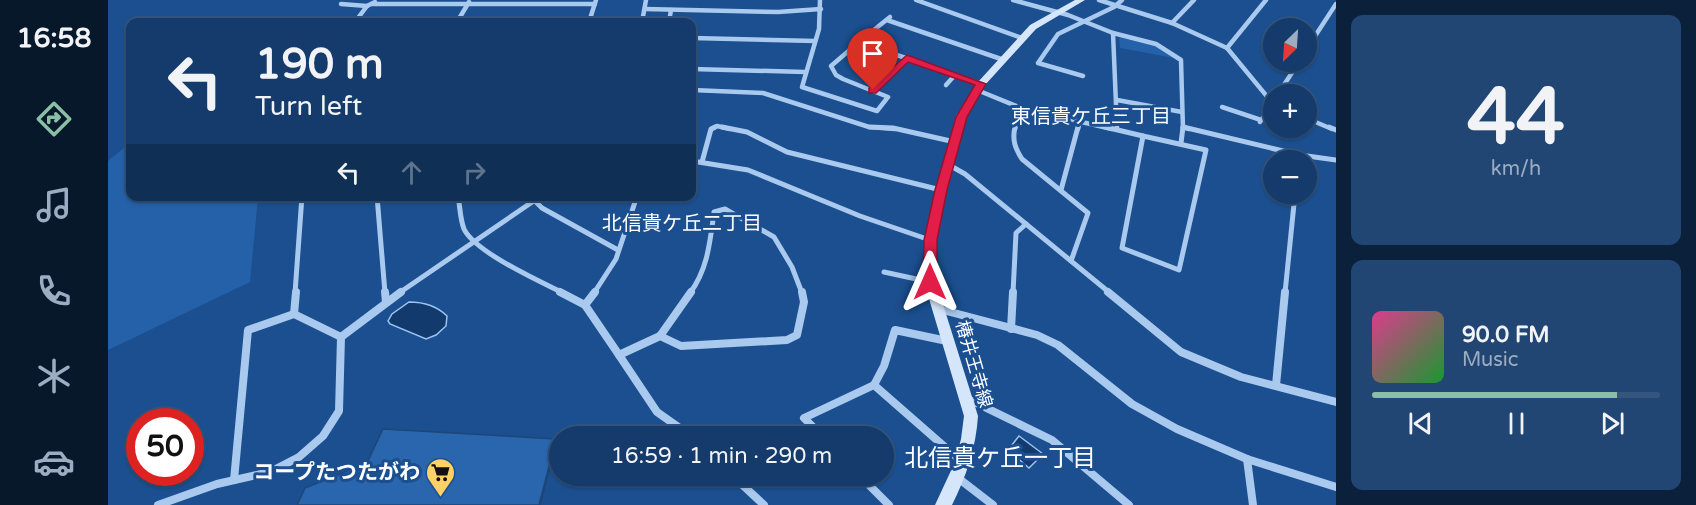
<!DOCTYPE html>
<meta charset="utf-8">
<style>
body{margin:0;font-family:"Varela Round","Noto Sans JP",sans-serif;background:#214673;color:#f1f3f6;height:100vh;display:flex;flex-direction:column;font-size:22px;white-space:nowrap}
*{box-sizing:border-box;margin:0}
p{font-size:20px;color:#9dadc1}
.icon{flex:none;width:33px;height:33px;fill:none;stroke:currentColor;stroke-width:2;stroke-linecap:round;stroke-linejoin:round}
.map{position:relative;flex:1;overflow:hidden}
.details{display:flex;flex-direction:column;gap:15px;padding:15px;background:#0b203b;width:360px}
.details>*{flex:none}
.banner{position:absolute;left:18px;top:18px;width:570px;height:183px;border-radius:12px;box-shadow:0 2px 4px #0004,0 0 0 2px #33557e;background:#143b6b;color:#f1f3f6;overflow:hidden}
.needle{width:39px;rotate:205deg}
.tools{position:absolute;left:1155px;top:18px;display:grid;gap:12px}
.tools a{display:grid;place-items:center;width:54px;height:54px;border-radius:50%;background:#143b6b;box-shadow:0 2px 4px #0004,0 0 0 2px #33557e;font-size:30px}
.speed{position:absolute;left:18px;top:408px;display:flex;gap:12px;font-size:30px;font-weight:700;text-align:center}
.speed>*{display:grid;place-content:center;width:78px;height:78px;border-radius:50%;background:#143b6b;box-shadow:0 2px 4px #0004,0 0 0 2px #33557e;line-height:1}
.speed .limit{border:9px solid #d22;background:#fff;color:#111}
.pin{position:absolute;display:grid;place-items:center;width:51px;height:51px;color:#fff;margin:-62px -26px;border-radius:50% 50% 50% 0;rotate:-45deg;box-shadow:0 0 6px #0007}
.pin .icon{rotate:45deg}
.me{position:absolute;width:66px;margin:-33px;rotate:0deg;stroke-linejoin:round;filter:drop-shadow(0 0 4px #0008)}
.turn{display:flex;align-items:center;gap:21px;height:126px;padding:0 30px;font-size:27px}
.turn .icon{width:78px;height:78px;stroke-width:2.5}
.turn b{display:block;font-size:42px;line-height:51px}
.lanes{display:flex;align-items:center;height:57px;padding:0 30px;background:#0003;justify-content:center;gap:30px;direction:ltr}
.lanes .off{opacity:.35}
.details .widget{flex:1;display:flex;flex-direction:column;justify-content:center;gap:9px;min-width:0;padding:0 21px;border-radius:12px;background:#214673}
.details .dial{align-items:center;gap:0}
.dial b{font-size:78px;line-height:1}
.song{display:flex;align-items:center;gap:18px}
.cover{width:72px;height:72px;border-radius:9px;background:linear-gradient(135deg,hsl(330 70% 55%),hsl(130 70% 35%))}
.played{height:6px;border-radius:3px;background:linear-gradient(90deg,#8abfa5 85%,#33557e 85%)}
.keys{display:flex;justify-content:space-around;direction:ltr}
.trip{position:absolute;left:441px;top:426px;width:345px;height:60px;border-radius:30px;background:#143b6b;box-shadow:0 2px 4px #0004,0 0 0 2px #33557e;font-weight:600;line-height:60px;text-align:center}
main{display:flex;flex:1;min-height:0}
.tabs{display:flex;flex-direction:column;width:108px;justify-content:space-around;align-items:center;background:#08182b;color:#9dadc1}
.tabs .icon{width:42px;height:42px}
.tabs .selected{color:#8abfa5}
.tabs b{font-size:27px;color:#f1f3f6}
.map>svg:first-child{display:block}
</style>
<main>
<nav class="tabs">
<b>16:58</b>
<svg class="icon selected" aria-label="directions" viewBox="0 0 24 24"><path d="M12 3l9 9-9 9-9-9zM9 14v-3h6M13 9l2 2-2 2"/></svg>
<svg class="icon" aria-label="music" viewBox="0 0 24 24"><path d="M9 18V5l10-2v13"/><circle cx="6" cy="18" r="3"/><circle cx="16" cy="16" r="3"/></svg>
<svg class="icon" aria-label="phone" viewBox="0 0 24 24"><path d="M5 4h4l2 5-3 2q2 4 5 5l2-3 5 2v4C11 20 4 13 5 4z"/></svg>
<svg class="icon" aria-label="climate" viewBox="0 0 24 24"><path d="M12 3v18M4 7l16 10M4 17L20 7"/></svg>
<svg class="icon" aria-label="car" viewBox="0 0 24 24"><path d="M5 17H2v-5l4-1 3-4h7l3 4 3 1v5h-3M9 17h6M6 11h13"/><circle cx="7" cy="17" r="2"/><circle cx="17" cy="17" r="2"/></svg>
</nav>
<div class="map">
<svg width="1228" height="505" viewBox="0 0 1228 505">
<rect width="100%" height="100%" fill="#1b4f8f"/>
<g fill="#2461a8">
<polygon points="1014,37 1046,45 1066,58 1012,48 1011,38"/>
<polygon points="22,143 22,196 150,197 142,282 0,350 0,161"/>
</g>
<g fill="#123a6d" stroke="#9cc4f0" stroke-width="1.5">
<path d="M301,302c14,0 28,4 38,14l-1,10 -10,9 -10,4 -36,-15 -2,-3 4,-7z"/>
<polygon points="911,436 935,454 921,468 900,450"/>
</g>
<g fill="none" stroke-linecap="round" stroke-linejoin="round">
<g stroke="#a9c9ee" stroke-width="4.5">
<polyline points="712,0 711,29 694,87 769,111 780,97 735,79 728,75 723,66 751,42"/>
<polyline points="808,0 914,38"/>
<polyline points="905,0 960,15 1005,33 1048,44 1073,60 1075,129"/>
<polyline points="991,0 1064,23 1119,48 1166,105"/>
<polyline points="233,4 259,6"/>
<polyline points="264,4 487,4"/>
<polyline points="537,9 670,12 713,9"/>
<polyline points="782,17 751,42 873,84"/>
<polyline points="779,20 893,59"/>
<polyline points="247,22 259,6 267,2"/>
<polyline points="349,22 361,2"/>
<polyline points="481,22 488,0"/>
<polyline points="534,22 538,0"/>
<polyline points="561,22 563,10"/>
<polyline points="1064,23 1086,0"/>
<polyline points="1005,33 1009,128"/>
<polyline points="584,38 707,41"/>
<polyline points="1119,48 1158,0"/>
<polyline points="1198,50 1228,4"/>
<polyline points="584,69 697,72"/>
<polyline points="975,76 930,63 950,34 1006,7 1014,0"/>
<polyline points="838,85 847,75"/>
<polyline points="584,90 655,93 761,127 787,129"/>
<polyline points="765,90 799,58"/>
<polyline points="869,90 913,108 1004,129"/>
<polyline points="1170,94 1191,62"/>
<polyline points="1009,100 1074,112"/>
<polyline points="1114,107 1153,120"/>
<polyline points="1198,118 1224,129"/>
<polyline points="1152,122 1165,103"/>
<polyline points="1075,127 1081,129"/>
<polyline points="604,129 609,126 622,129"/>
<polyline points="907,129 913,108"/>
<polyline points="970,129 972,120"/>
</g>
<g stroke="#a9c9ee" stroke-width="5">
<polyline points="614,127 639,132 679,152 833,190"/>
<polyline points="762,127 785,128 847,142"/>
<path d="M907,127c-3,13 0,21 7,32l66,54 -17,48"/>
<polyline points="997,127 1035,136"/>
<polyline points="1075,127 1192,155 1228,160"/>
<polyline points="1221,127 1228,130"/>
<polygon points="1035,136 1098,150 1071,270 1014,248"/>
<polyline points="1073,143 1075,127"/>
<polyline points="584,161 640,170 752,216 822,240"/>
<polyline points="594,162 603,129 607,127"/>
<polyline points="841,165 857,174 1002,293"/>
<polyline points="953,190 970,127"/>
<polyline points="269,196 277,293"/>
<path d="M350,196c2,10 2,23 6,33 11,23 75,52 99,64"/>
<polyline points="422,196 434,208 510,250"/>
<polyline points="194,199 204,196"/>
<polyline points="776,272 822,282"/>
<polyline points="187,293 194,196"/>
<polyline points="291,293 433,196"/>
<polyline points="486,293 508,259 529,196"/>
<path d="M582,293c18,-24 20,-52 24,-81l11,-3 49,28 18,30 10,26"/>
<polyline points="905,293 908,233 918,224"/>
<polyline points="1177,293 1187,194"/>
</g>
<g stroke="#a9c9ee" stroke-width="8">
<polyline points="188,292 186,314 233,337"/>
<polyline points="277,292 278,302"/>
<polyline points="452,292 477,305 511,355 552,336"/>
<polyline points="583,292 552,336 573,346 679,340 689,335 696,302 694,292"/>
<polyline points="1000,292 1073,352 1133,377 1228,402"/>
<polyline points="477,305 487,292"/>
<polyline points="831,309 929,335 950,345 1024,404 1069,429 1139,459 1228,487"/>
<polyline points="903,329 905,292"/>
<polyline points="511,355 549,412 583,436"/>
<polyline points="766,385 776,366 787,330 839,341"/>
<polyline points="1168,385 1177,292"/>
<polyline points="860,399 944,440 1021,505"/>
<polyline points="714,436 696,418 766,385 854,462"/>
<polyline points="1139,459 1145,505"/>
<polyline points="625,476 656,505"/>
<polyline points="752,476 781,505"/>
<polyline points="850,478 885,505"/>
<polyline points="126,480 140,330 186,314"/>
<polyline points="50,505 109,484 162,472 191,457 215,436 231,411 233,337 293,292"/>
</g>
<path fill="#d6e6fa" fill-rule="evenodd" d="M967,0h10l-49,29 -51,56 -19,31 -20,74 -10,50v42l42,134c-2,32 -12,61 -26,89h-17l20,-43 6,-23 3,-23 -40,-134v-42l12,-50 20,-74 22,-34 52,-57z"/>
</g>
<polygon fill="#1d4779" points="448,439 449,442 433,505 431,505"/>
<polygon fill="#2a66ad" stroke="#1d4779" stroke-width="1.5" points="275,429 448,439 431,505 189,505 197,488 259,463"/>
<polygon fill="#e11d48" stroke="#92132f" stroke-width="1.5" points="799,55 878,84 859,117 839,190 829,240 829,282 822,288 815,282 816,240 827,190 848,117 867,85 800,62 768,93 761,93 761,88"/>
<defs>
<symbol id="supermarket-pin" viewBox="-11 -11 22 30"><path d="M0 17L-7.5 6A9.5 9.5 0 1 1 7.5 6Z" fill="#ffd166" stroke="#1b4f8f"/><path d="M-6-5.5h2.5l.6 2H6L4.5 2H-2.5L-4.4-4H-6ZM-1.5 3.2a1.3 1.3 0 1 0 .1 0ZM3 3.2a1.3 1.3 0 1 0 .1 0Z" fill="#111"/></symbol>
</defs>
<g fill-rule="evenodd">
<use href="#supermarket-pin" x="316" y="456" width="33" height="45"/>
</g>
<g text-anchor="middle" stroke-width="6" stroke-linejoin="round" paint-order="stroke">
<g font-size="18" fill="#fff" stroke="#1b4f8f">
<text transform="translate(866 364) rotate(74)" y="6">椿井王寺線</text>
</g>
<g font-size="20" fill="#fff" stroke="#1b4f8f">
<text x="983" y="123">東信貴ケ丘三丁目</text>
<text x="574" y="230">北信貴ケ丘二丁目</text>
</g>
<g font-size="21" font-weight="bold" fill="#fff" stroke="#1b4f8f" text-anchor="end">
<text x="312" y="479">コープたつたがわ</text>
</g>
<g font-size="24" fill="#fff" stroke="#1b4f8f">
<text x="892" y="466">北信貴ケ丘一丁目</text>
</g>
</g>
</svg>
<div class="tools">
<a><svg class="needle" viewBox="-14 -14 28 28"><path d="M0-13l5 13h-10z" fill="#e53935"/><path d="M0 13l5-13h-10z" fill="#9dadc1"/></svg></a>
<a>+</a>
<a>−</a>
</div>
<div class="speed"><div class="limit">50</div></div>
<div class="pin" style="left:765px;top:90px;background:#d93025"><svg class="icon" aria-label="arrive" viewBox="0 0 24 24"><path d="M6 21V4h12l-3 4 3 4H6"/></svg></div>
<svg class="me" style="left:822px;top:282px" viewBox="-20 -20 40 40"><path d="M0-17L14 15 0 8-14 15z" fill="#e11d48" stroke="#fff" stroke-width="4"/></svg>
<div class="trip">16:59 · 1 min · 290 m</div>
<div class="banner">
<div class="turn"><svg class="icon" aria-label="left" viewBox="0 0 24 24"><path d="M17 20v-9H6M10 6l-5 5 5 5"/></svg><div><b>190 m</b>Turn left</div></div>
<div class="lanes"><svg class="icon" aria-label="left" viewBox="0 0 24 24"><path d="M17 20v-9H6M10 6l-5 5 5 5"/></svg><svg class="icon off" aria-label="ahead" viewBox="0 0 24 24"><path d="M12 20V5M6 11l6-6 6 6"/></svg><svg class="icon off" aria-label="right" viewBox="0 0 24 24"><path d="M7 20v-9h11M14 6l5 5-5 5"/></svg></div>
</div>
</div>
<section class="details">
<div class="widget dial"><b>44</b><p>km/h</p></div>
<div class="widget">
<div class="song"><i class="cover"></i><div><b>90.0 FM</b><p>Music</p></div></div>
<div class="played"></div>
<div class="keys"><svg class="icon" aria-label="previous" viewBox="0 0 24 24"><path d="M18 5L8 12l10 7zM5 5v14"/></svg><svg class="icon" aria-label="pause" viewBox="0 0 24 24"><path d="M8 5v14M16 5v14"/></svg><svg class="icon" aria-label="next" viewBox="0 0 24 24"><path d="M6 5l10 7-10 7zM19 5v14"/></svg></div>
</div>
</section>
</main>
